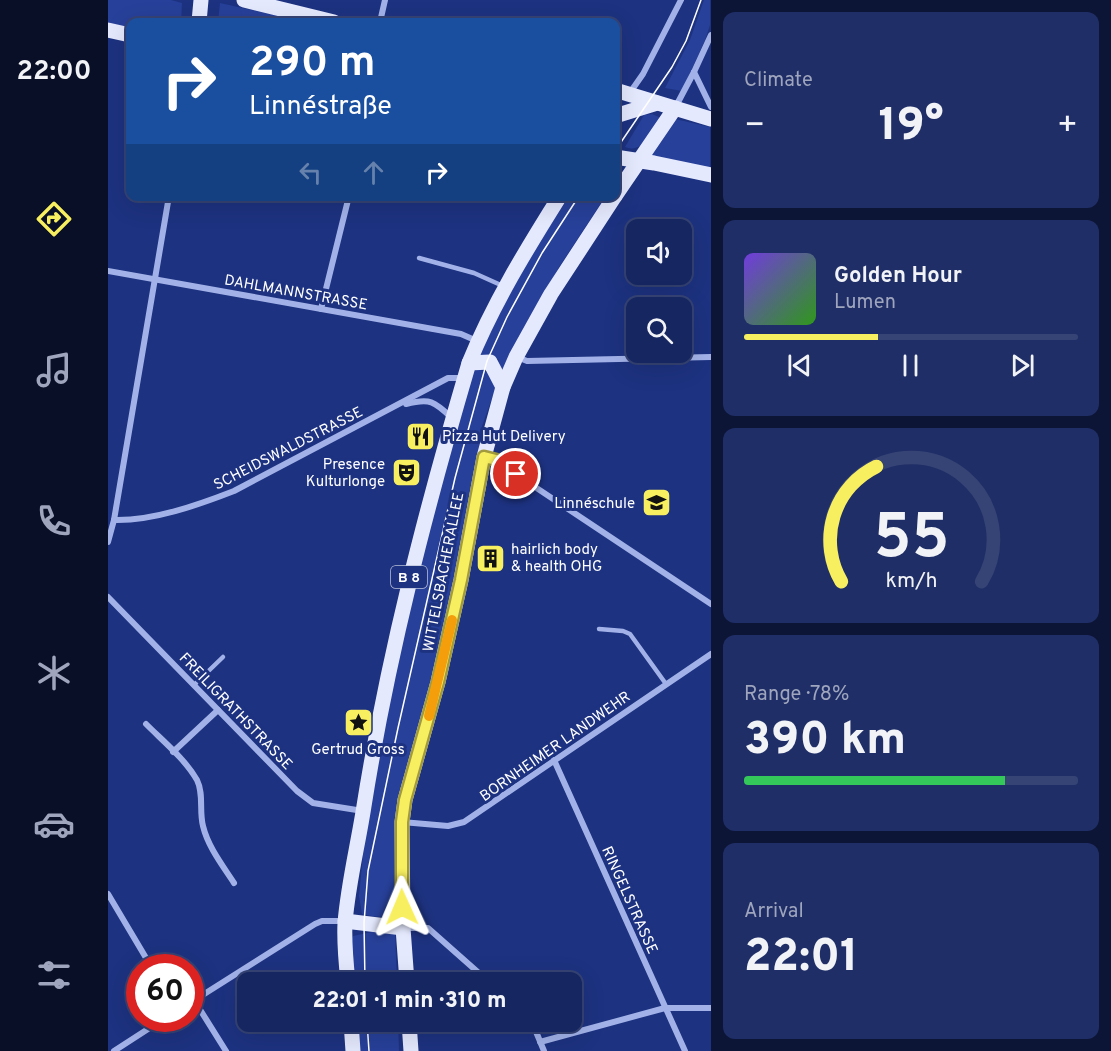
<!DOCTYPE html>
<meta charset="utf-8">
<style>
body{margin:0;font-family:Overpass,sans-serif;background:#1f2e66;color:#f1f3f6;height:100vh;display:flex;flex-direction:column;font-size:22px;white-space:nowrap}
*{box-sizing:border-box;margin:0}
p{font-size:20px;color:#9ea5bd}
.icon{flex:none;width:33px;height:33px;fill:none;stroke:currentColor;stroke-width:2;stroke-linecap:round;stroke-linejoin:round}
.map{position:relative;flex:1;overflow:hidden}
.panel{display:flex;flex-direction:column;gap:12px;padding:12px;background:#0c1535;width:400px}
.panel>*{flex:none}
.guide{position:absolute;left:18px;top:18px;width:494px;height:183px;border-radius:12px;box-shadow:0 6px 24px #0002,0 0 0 2px #354375;background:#1a4fa0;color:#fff;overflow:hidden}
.fabs{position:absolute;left:518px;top:219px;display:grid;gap:12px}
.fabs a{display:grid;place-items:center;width:66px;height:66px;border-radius:12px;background:#162660;box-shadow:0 6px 24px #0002,0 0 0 2px #354375;font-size:30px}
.speed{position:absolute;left:18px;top:954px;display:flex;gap:12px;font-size:30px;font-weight:700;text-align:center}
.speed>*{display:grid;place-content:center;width:78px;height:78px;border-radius:50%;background:#162660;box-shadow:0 6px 24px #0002,0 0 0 2px #354375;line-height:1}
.speed .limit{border:9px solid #d22;background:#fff;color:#111}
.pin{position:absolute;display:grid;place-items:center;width:51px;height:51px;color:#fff;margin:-26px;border:3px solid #fff;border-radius:50%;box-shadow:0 2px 6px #0007}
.me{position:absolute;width:66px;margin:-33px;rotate:359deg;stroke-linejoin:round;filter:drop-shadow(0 0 4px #0008)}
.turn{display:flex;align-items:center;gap:21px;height:126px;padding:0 24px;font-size:27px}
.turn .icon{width:78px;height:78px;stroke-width:2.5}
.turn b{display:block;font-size:42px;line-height:51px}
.lanes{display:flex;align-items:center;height:57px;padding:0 24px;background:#0003;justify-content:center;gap:30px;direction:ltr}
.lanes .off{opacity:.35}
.big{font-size:45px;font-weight:800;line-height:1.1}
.panel .card{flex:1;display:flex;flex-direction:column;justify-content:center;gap:9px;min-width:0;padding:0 21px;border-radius:12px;background:#1f2e66}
.panel .dial{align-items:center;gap:0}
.dial svg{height:156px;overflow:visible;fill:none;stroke:#354375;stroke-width:7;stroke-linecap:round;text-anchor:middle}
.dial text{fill:#f1f3f6;stroke:none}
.song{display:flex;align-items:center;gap:18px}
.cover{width:72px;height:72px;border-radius:9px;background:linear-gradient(135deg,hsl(260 70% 55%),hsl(110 70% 35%))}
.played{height:6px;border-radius:3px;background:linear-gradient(90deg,#f8ef60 40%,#354375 40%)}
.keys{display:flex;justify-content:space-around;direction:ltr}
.heat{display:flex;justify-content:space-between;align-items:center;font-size:33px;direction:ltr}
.charge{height:9px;border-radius:4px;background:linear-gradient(90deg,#34c759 78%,#354375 0)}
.trip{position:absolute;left:129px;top:972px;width:345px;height:60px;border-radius:12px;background:#162660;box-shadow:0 6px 24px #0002,0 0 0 2px #354375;font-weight:800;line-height:60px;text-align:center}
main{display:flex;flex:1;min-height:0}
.tabs{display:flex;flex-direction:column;width:108px;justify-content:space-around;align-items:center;background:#090f26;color:#9ea5bd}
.tabs .icon{width:42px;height:42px}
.tabs .active{color:#f8ef60}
.tabs b{font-size:27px;color:#f1f3f6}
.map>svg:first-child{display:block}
</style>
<main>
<nav class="tabs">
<b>22:00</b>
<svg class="icon active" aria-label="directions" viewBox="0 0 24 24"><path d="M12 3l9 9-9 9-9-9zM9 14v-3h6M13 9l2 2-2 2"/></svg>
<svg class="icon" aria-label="music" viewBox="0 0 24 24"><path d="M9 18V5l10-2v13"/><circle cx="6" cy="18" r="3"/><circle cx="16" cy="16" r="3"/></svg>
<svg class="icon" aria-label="phone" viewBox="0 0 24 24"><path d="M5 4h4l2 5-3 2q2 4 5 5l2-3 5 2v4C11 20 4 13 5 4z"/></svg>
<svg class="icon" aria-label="climate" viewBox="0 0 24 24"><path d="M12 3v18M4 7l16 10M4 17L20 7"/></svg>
<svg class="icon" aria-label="car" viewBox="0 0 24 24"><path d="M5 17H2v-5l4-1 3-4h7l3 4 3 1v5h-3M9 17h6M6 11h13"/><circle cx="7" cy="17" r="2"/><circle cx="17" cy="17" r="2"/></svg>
<svg class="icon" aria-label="filters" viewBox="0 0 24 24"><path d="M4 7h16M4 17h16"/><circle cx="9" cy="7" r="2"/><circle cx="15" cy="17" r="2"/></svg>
</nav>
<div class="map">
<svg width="603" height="1051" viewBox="0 0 603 1051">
<rect width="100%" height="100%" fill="#1d3280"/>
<g fill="#274099">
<polygon points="0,0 63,0 74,3 73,22 22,22 22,29 0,22"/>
<polygon points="596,0 602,0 602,25 597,40 574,91 557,88 582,40"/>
<polygon points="112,3 198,22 110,22"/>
<path d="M544,114l7,3v4c-8,12 -17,33 -34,26l19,-32z"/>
<polygon points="567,119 602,127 602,168 544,156 542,153"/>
<polygon points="461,197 497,197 451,267 394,372 390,359 372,356 379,332 429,245"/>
<path d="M370,369l9,3 9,15 -14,39 -12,82 -40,188 -12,40 -22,169c-5,16 -21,12 -34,9l-3,-18 7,-72 11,-68 61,-275 36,-110z"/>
<polygon points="287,931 289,982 246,982 243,940 245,936 264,932"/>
<polygon points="249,1022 290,1022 291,1051 252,1051"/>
</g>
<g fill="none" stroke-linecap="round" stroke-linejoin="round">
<g stroke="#a2b2e9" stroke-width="4.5">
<polyline points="311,258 366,273 395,286"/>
<polyline points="491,629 515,631 522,634 558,684"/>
<polyline points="86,685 115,657"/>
</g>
<g stroke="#a2b2e9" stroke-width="6">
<polyline points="272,22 277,0"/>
<polyline points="586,72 603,107"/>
<polyline points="521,94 535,74 573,0"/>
<polyline points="567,108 586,72 603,35"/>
<polyline points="0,271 353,334 369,341"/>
<polyline points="213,309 241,196"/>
<polyline points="409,357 419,361 603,357"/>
<path d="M298,404c24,-6 28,-3 46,14"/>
<polyline points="377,457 388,461 603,604"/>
<path d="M6,520c39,1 84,-15 120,-29l214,-113h16"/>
<polyline points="0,542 6,520 61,196"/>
<polyline points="0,597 189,791 205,803 255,811"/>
<path d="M38,724c17,17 39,35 51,56 7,14 2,31 6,46 5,21 20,40 31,57"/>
<polyline points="65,752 110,710"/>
<polyline points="446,760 577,1051"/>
<polyline points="294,822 340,826 356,822 603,654"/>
<polyline points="0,894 44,968"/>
<polyline points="295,928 320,928 381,982"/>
<polyline points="86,1000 118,1051"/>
<polyline points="82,1003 207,924 214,921 236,921"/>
<polyline points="424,1022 436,1051"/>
<polyline points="432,1042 557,1008 603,1008"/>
<polyline points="6,1051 57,1018"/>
</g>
<g stroke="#e5e9fe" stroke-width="15">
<polyline points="136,0 226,22"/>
<polyline points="91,22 93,0"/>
<polyline points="0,30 22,35"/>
<polyline points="507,90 603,119"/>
<polyline points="507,116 549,103"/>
<polyline points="507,157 546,163 603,175"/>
<polyline points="507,196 567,108"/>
<polyline points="361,363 382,362 395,387"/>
<polyline points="237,921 295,928"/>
<path d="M240,982c-2,-19 -4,-39 -3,-59 3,-39 13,-78 19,-117 24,-151 62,-297 105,-443 24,-59 57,-113 91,-167"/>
<polyline points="299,982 295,928 294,822 297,800 330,682 353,580 376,457 395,387 408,357 443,294 507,196"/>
<polyline points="243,1022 245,1051"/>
<polyline points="301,1022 303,1051"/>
</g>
<g stroke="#fff" stroke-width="1.5">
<polyline points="507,151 564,67 578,41 593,0"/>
<polyline points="257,982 256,923 260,871 290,728 347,478 379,361 399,317 434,253 471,196"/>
<polyline points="259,1022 261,1051"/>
</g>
</g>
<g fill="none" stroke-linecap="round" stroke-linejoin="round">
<defs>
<polyline id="route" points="294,907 294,822 297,800 330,682 353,580 376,457 388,460 408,474"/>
</defs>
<use href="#route" stroke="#a19b3e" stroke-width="15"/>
<use href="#route" stroke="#f8ef60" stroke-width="10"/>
<polyline stroke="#f59e0b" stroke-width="10" points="321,716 344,620"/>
</g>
<defs>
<symbol id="restaurant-square" viewBox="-11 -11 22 22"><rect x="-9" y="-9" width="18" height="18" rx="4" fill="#f8ef60" stroke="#1d3280"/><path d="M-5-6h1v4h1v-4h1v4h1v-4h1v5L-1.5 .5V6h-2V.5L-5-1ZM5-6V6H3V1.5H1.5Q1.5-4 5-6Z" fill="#111"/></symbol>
<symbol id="theatre-square" viewBox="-11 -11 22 22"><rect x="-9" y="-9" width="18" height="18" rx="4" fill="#f8ef60" stroke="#1d3280"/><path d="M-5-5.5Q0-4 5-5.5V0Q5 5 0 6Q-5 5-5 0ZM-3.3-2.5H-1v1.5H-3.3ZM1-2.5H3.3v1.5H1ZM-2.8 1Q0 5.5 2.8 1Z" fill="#111"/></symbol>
<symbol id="school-square" viewBox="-11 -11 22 22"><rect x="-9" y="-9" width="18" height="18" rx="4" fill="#f8ef60" stroke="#1d3280"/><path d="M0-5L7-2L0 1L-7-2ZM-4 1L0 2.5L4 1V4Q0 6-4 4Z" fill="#111"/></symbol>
<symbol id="building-square" viewBox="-11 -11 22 22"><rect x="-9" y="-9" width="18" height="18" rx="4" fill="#f8ef60" stroke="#1d3280"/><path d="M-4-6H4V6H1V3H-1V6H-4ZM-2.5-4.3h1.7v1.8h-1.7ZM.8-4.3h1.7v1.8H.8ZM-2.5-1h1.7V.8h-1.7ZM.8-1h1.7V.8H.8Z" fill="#111"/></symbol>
<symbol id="sight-square" viewBox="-11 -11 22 22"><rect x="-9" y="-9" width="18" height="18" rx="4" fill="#f8ef60" stroke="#1d3280"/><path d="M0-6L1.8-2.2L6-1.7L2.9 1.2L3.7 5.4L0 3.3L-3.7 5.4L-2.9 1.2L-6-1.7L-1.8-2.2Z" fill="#111"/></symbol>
</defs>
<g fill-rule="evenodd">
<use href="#restaurant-square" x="296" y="420" width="33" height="33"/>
<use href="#theatre-square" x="282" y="456" width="33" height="33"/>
<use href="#school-square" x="532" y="486" width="33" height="33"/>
<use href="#building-square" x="366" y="542" width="33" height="33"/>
<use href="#sight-square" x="234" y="706" width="33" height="33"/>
</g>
<g text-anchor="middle" stroke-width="6" stroke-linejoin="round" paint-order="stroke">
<rect fill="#1d3280" stroke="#bbc2d9" stroke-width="1.5" x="283" y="566" width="36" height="22" rx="4.5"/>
<g font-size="14" font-weight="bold" fill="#fff">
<text x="301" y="582">B 8</text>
</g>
<g font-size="15" fill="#fff" stroke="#1d3280">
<text transform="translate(188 292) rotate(10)" y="5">DAHLMANNSTRASSE</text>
<text transform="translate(180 448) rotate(-27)" y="5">SCHEIDSWALDSTRASSE</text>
<text transform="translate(335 572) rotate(-79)" y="5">WITTELSBACHERALLEE</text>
<text transform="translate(128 711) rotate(46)" y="5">FREILIGRATHSTRASSE</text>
<text transform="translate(447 746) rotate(-35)" y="5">BORNHEIMER LANDWEHR</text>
<text transform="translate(522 900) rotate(66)" y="5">RINGELSTRASSE</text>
</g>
<g font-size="15" fill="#fff" stroke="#1d3280" text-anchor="start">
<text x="334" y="441">Pizza Hut Delivery</text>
<text x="277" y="469" text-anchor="end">Presence<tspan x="277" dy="17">Kulturlonge</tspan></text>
<text x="527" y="508" text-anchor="end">Linnéschule</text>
<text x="403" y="554">hairlich body<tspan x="403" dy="17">&amp; health OHG</tspan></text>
<text x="250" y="754" text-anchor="middle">Gertrud Gross</text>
</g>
</g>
</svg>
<div class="fabs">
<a><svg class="icon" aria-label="sound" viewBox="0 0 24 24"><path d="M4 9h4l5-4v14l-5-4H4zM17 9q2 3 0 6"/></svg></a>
<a><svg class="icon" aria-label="search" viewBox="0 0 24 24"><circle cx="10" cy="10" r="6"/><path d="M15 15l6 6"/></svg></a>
</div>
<div class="speed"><div class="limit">60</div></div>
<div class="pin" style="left:408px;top:474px;background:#d93025"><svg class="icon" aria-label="arrive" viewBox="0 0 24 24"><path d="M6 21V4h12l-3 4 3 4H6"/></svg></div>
<svg class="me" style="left:294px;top:907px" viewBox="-20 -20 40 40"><path d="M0-17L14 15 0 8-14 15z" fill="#f8ef60" stroke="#fff" stroke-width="4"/></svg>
<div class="trip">22:01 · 1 min · 310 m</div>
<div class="guide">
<div class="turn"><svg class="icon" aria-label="right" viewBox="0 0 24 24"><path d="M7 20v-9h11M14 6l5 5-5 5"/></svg><div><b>290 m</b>Linnéstraße</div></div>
<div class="lanes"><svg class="icon off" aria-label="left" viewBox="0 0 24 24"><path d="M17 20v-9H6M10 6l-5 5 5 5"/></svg><svg class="icon off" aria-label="ahead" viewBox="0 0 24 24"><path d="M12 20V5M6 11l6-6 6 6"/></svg><svg class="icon" aria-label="right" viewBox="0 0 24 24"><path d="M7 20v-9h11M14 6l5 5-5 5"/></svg></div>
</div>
</div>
<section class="panel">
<div class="card"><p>Climate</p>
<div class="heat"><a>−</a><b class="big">19°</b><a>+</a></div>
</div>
<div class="card">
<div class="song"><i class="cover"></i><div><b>Golden Hour</b><p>Lumen</p></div></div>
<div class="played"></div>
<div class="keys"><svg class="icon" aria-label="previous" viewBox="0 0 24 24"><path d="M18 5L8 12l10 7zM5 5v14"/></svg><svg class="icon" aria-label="pause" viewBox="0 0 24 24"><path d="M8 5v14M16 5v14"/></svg><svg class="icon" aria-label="next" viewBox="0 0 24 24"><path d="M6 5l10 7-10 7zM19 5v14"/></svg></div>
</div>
<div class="card dial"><svg viewBox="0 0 100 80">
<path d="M14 69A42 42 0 1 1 86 69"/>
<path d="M14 69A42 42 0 0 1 32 10" stroke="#f8ef60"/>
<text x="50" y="56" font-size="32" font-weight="700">55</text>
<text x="50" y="72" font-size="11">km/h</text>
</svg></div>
<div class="card"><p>Range · 78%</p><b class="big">390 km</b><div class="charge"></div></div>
<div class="card"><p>Arrival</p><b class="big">22:01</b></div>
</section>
</main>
